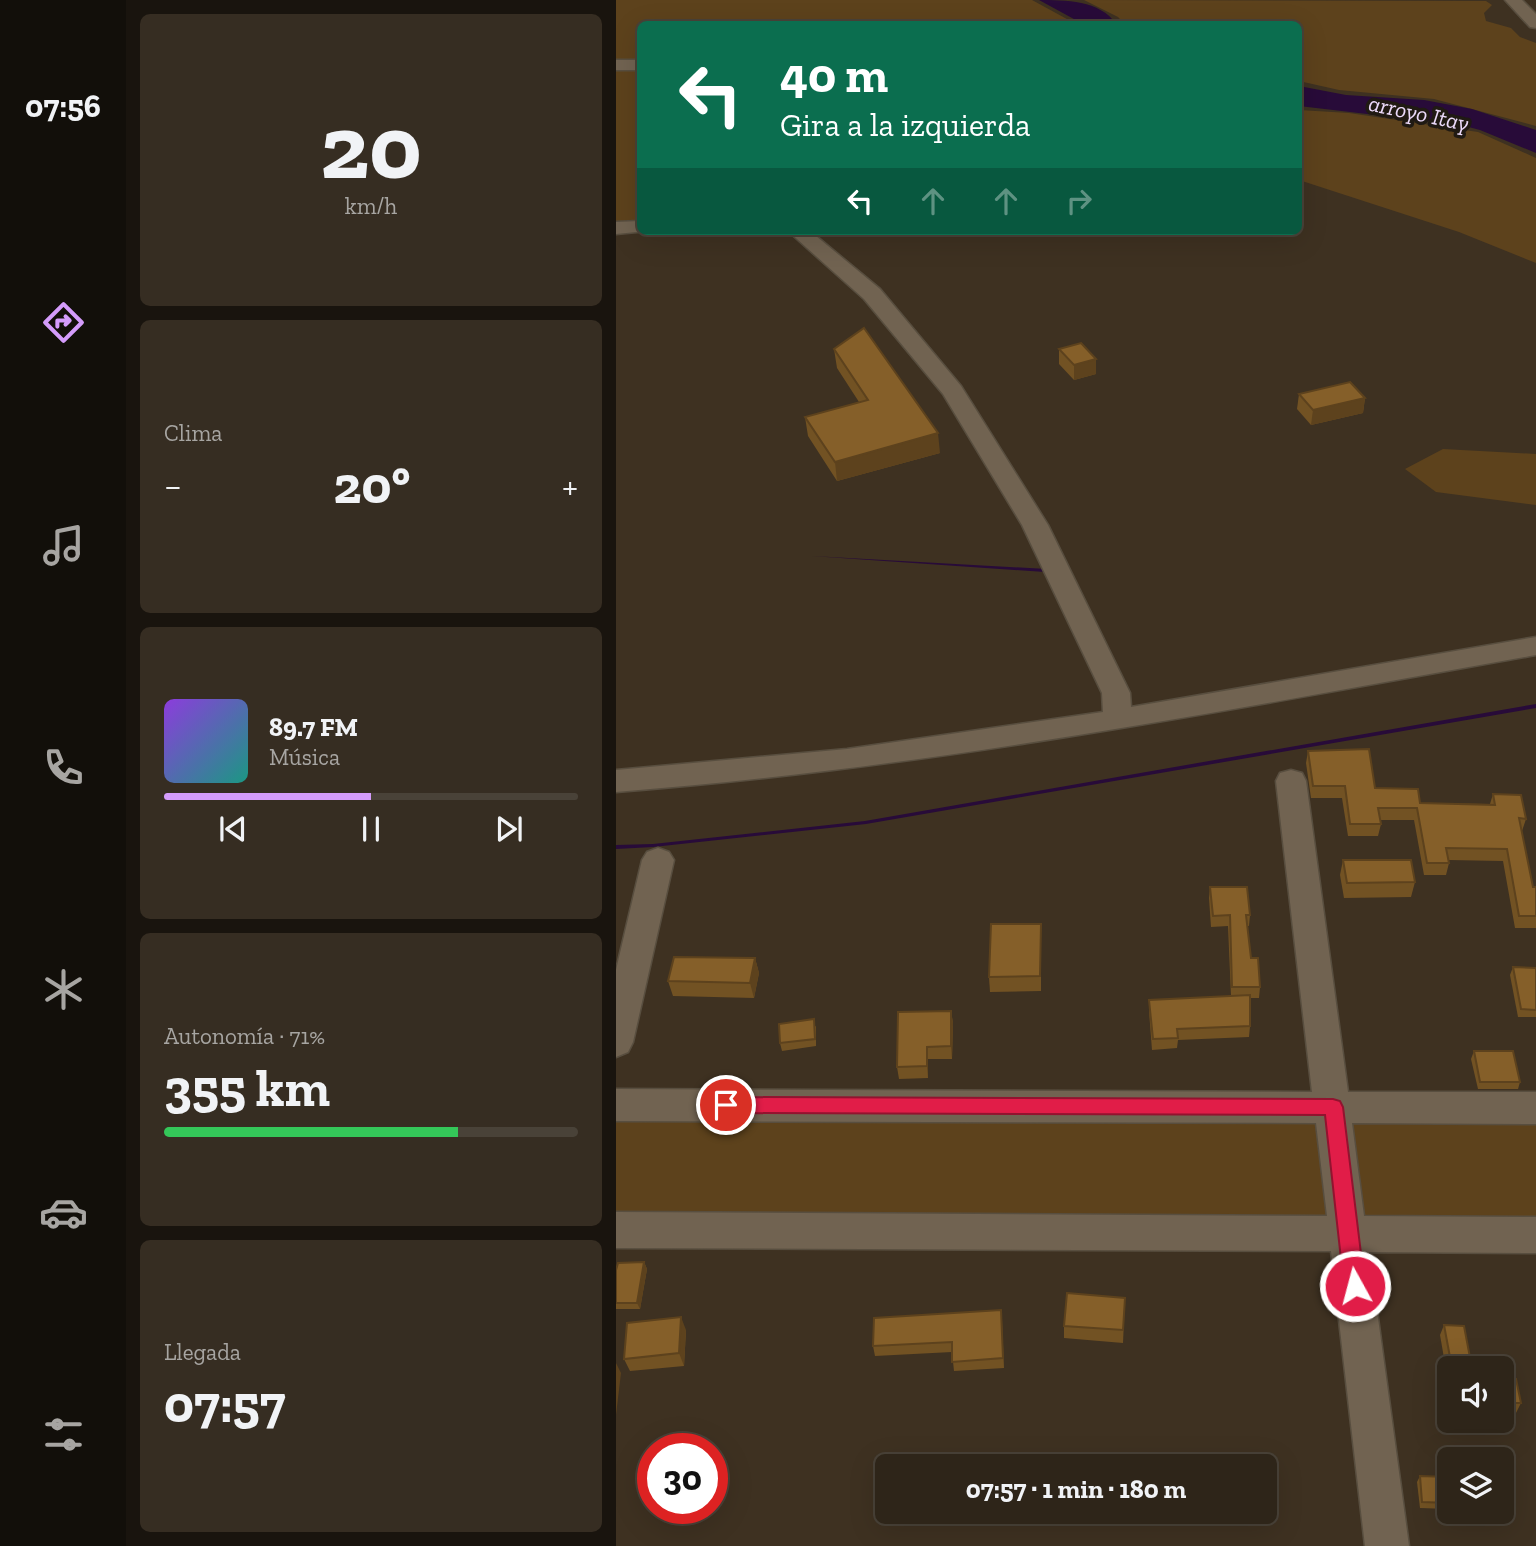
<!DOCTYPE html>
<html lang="es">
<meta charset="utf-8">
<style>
body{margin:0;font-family:"Zilla Slab",serif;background:#362d22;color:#f1f3f6;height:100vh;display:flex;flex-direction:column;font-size:26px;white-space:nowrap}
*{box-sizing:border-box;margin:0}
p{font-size:23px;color:#a7a5a2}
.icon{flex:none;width:38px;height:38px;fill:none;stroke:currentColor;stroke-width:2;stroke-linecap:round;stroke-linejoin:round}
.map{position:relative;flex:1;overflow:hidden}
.sheet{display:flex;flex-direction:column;gap:14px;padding:14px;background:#19140e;width:490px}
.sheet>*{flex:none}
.hud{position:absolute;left:21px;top:21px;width:665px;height:214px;border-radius:10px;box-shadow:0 7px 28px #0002,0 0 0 2px #494238;background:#0b6e4f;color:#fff;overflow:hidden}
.controls{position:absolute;left:821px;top:1356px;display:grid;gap:14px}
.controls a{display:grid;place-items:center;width:77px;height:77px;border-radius:10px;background:#2e2519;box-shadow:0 7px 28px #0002,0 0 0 2px #494238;font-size:35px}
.speed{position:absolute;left:21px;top:1433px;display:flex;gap:14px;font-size:35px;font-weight:700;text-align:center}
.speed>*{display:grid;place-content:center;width:91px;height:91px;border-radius:50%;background:#2e2519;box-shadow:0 7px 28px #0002,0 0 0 2px #494238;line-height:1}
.speed .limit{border:10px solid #d22;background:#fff;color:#111}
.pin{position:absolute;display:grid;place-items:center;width:60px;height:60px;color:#fff;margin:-30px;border:4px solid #fff;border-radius:50%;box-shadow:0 2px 7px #0007}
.me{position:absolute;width:77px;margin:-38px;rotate:353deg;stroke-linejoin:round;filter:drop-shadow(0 0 5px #0008)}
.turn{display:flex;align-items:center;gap:24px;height:147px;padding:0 28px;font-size:32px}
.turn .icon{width:91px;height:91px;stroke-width:2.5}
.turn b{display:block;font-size:49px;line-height:60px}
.lanes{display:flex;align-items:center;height:66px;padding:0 28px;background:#0003;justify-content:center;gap:35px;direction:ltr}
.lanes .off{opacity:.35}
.big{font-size:52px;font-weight:800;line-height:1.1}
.sheet .tile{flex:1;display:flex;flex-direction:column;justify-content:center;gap:10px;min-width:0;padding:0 24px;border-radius:10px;background:#362d22}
.sheet .dial{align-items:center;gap:0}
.dial b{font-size:91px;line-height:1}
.song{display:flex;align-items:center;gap:21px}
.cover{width:84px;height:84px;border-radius:10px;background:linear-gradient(135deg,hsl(270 70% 55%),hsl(170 70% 35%))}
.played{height:7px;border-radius:4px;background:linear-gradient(90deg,#d49cfb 50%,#494238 50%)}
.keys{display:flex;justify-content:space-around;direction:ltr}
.heat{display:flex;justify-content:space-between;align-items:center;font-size:38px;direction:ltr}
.charge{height:10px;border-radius:5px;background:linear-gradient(90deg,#34c759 71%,#494238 0)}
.trip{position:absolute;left:259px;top:1454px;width:402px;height:70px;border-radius:10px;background:#2e2519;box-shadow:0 7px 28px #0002,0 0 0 2px #494238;font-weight:800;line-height:70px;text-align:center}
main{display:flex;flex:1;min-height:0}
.tabs{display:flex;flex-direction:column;width:126px;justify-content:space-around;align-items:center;background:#120f0a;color:#a7a5a2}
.tabs .icon{width:49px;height:49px}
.tabs .on{color:#d49cfb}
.tabs b{font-size:32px;color:#f1f3f6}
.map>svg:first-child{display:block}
</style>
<main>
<nav class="tabs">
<b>07:56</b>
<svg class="icon on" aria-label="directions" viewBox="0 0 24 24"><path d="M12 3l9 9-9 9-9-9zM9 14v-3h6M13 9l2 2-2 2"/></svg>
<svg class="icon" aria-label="music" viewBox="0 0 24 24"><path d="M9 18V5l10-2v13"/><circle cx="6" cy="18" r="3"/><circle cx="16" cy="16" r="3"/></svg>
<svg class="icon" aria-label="phone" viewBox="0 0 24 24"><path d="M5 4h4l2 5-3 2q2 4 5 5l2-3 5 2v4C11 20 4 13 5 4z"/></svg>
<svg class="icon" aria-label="climate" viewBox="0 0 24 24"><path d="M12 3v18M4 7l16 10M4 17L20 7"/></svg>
<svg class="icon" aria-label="car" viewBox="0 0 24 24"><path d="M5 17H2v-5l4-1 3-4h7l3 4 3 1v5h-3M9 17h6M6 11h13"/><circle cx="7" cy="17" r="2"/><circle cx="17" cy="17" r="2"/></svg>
<svg class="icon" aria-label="filters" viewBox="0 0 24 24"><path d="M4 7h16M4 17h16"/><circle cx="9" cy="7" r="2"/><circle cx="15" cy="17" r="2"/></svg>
</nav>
<section class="sheet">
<div class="tile dial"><b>20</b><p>km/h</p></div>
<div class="tile"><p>Clima</p>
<div class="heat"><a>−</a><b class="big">20°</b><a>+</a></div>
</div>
<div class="tile">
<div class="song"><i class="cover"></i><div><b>89.7 FM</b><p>Música</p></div></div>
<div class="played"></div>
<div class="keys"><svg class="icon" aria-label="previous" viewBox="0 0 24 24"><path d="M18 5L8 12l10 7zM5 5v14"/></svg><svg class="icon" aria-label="pause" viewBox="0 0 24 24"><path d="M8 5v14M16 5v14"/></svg><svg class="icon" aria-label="next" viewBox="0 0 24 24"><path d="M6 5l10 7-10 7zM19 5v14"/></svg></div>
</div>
<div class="tile"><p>Autonomía · 71%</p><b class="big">355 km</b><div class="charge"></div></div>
<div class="tile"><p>Llegada</p><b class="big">07:57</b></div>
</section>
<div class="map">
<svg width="920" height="1546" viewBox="0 0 920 1546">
<rect width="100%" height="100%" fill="#3e3121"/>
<g fill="#5d421c">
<polygon points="0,0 416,0 460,24 24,24 24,222 0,222"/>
<polygon points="468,0 870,1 876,5 868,13 870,21 895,28 904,37 920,43 920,126 818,99 723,90 683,81 682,24 509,24 502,17"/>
<polygon points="683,110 733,113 862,132 920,158 920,263 843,232 683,180"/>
<polygon points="827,449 920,454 920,505 820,492 789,469"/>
<polygon points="0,1119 700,1121 715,1217 0,1217"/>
<polygon points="920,1120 920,1223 748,1220 734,1122"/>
</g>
<g fill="#280b39">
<path d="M423,0c26,0 61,0 77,24h-33z"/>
<polygon points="683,86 730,95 808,100 856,109 920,130 920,153 864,130 845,125 683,106"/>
<polygon points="196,556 431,569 429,572"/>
<polygon points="920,704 920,708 250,824 37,847 0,849 0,845 37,844 249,821"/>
</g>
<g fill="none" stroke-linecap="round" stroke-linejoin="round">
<defs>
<g id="minor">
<polygon points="889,0 906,0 920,14 920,28 914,27"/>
<rect x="0" y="60" width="24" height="10"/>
<polygon points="24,221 24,231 31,231 0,234 0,222"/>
<path d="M172,231h22l70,58 81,97 87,139 82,168 1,14 405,-70v18c-308,55 -608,113 -920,137v-22l231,-21 256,-37 -1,-19 -80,-168 -79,-131 -79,-95z"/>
<polygon points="675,770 686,773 690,781 732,1092 920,1092 920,1124 736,1123 748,1216 920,1217 920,1253 753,1252 793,1546 749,1546 715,1251 0,1248 0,1212 711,1216 700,1123 0,1121 0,1089 696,1092 660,781 664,773"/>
<polygon points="42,848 53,852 58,860 17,1042 12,1052 0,1057 0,970 26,860 31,852"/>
</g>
</defs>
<use href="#minor" stroke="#584e3f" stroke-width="3"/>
<use href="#minor" fill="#716351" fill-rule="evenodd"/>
</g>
<g fill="#725223">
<polygon points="218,349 324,453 221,481 192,436 189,417 243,402 221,368"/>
<polygon points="443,349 480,359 480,374 458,380 443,364"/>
<polygon points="683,394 749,398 747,413 695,425 681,409"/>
<polygon points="692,751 759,788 804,803 874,804 877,794 910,819 906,831 917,887 920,887 920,928 899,928 887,861 833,860 833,863 830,875 808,875 798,820 764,820 765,824 762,836 732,836 726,798 695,798 690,763"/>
<polygon points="727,860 799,882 795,897 728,898 724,875"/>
<polygon points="594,887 634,915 633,926 631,926 635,958 644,987 643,998 634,998 634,1026 633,1037 562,1040 561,1048 536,1050 533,1011 533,1000 615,996 612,926 595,927 593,898"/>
<polygon points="425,938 425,991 374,992 373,977"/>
<polygon points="139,958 143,973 138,998 57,996 52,981"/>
<polygon points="897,967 920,968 920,1017 902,1017 894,975"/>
<polygon points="335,1011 337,1023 336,1059 312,1059 312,1078 283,1079 281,1067"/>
<polygon points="200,1026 200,1046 166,1051 164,1043"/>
<polygon points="858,1051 904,1082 902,1089 862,1089 855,1059"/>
<polygon points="28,1262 31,1269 24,1309 0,1309 0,1270"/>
<polygon points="509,1298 507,1343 448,1338 448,1326"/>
<polygon points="386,1320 388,1368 338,1371 336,1352 259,1356 257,1346"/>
<polygon points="828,1325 856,1368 833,1368 833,1413 832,1413 828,1390 832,1381 824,1335"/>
<polygon points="70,1330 68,1366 14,1371 8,1359"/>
<polygon points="886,1379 905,1403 900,1413 886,1413"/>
<polygon points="804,1476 833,1477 833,1509 804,1508 801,1482"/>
</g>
<g fill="#5d421d">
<polygon points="480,359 480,374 458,380 458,365"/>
<polygon points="749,398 747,413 695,425 697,410"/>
<polygon points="322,433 324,453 221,481 219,462"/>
<polygon points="139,958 143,973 138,998 134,983"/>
<polygon points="335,1011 337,1023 336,1059 335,1046"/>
<polygon points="311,1047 312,1059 312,1078 311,1066"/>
<polygon points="28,1262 31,1269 24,1309 21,1303"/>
<polygon points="65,1317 70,1330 68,1366 63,1353"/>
<polygon points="0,1363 5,1373 0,1415"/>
</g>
<g fill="#855f29" stroke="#5d421d" stroke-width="2">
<polygon points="248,328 322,433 219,462 189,417 252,400 218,349"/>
<polygon points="465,343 480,359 458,365 443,349"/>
<polygon points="734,382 749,398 697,410 683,394"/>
<polygon points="753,749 759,788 802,789 804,803 879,805 877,794 905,795 910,819 903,818 917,887 920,887 920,916 903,916 891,849 830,848 833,863 811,863 801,808 762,808 765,824 734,824 729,786 697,786 692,751"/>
<polygon points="727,860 795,860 799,882 731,883"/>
<polygon points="594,887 631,887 634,915 630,915 635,958 642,958 644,987 616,987 614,915 597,916"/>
<polygon points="375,924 425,924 424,976 373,977"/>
<polygon points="58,957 139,958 134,983 52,981"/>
<polygon points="897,967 920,968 920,1010 905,1009"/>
<polygon points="634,995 634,1026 561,1029 562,1038 537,1039 533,1000"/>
<polygon points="335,1011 335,1046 311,1047 311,1066 281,1067 282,1012"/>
<polygon points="198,1019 199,1039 164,1043 163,1024"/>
<polygon points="858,1051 897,1051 904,1082 864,1082"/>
<polygon points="28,1262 21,1303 0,1303 0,1270 2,1263"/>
<polygon points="451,1293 509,1298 507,1330 448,1326"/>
<polygon points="385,1310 387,1358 336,1362 336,1342 257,1346 258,1318"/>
<polygon points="65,1317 63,1353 8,1359 11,1323"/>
<polygon points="828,1325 848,1326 856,1368 836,1368"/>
<polygon points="886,1379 900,1379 905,1403 886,1403"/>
<polygon points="804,1476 833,1477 833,1503 806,1502"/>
</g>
<polygon fill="#e11d48" stroke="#92132f" stroke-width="2" points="110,1097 717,1099 724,1101 727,1107 749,1286 746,1293 739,1296 732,1293 728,1286 709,1115 110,1113 104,1111 101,1105 104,1099"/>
<g text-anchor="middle" stroke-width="7" stroke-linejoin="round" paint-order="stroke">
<g font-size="23" font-style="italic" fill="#ecdafa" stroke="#201a13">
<text transform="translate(803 113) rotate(12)" y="8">arroyo Itay</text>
</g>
</g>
</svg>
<div class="controls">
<a><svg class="icon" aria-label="sound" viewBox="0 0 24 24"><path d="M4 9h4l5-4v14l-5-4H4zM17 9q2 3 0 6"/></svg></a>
<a><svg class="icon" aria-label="layers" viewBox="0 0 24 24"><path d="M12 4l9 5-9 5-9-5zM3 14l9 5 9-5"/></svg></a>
</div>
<div class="speed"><div class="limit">30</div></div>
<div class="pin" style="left:110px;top:1105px;background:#d93025"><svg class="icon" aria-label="arrive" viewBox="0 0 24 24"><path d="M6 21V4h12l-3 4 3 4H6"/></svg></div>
<svg class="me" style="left:739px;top:1286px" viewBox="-20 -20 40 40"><circle r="17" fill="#e11d48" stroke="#fff" stroke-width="3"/><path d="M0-11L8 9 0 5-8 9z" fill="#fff"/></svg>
<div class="trip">07:57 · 1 min · 180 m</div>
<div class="hud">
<div class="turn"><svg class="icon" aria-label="left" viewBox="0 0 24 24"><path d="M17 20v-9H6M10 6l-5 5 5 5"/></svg><div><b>40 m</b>Gira a la izquierda</div></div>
<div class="lanes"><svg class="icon" aria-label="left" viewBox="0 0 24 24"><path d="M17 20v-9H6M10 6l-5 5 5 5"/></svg><svg class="icon off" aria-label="ahead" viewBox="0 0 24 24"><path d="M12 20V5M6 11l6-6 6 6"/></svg><svg class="icon off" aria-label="ahead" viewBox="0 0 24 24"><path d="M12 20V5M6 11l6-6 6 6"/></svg><svg class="icon off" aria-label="right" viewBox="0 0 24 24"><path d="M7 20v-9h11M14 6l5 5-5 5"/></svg></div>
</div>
</div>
</main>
